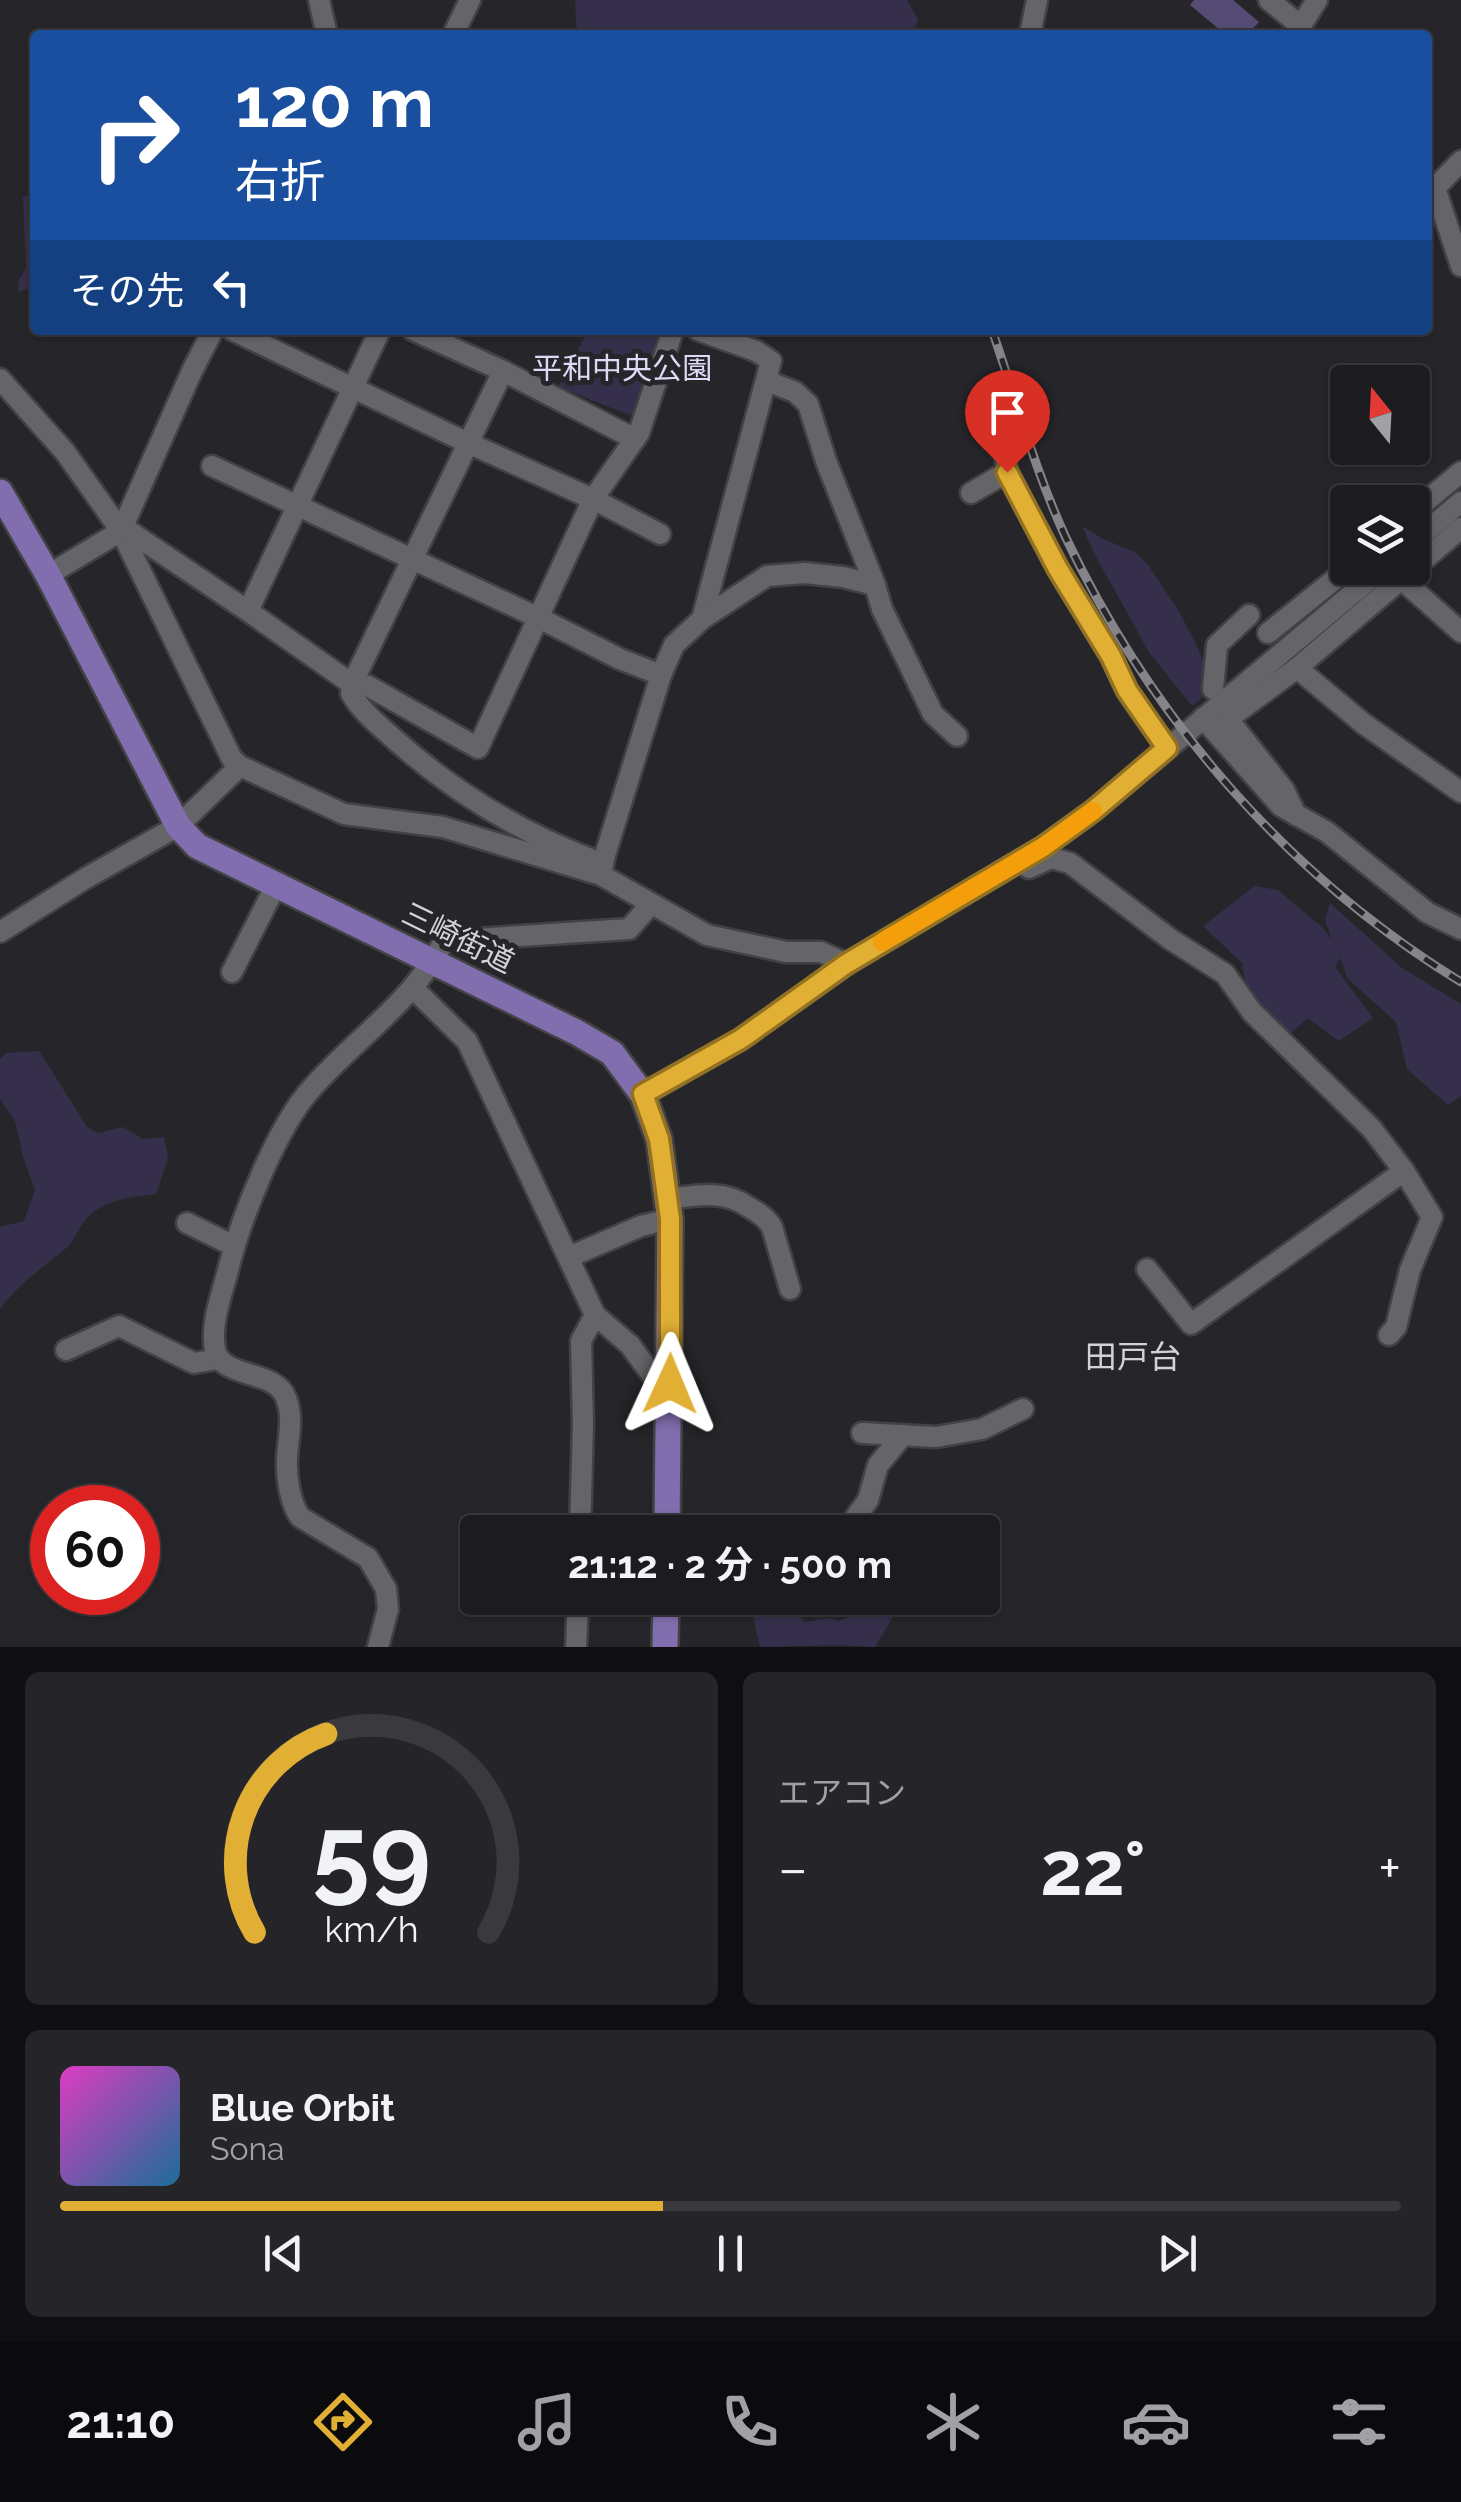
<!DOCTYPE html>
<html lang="ja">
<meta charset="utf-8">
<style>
body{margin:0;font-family:Raleway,"Noto Sans JP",sans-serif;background:#252529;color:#f1f3f6;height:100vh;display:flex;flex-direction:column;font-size:38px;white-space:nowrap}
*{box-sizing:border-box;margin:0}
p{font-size:32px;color:#a0a1a5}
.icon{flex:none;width:55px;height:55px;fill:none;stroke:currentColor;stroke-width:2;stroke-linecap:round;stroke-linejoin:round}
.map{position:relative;height:1647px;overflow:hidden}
.side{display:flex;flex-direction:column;gap:25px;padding:25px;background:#0f0f12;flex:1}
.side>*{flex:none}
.banner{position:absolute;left:30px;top:30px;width:1402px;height:305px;border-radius:10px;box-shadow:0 2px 8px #0004,0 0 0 2px #3a3a3e;background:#1a4fa0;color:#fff;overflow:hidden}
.needle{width:65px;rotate:342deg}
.buttons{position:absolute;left:1330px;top:365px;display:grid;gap:20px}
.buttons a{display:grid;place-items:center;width:100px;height:100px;border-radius:10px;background:#1c1c20;box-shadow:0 2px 8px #0004,0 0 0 2px #3a3a3e;font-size:50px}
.speed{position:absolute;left:30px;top:1485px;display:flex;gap:20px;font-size:50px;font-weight:700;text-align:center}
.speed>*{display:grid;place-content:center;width:130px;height:130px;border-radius:50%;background:#1c1c20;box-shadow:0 2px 8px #0004,0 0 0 2px #3a3a3e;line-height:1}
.speed .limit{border:15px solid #d22;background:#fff;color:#111}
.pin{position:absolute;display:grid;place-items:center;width:85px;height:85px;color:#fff;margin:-102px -42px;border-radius:50% 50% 50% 0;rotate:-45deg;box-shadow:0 0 10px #0007}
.pin .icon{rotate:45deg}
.me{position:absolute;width:110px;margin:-55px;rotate:1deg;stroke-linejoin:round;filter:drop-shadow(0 0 8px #0008)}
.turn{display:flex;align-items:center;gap:35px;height:210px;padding:0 40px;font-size:45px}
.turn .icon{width:130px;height:130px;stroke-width:2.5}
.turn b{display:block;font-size:70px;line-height:85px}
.then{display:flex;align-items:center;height:95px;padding:0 40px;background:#0003;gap:20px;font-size:38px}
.big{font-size:75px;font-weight:700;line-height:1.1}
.side .tile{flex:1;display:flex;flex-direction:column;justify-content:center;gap:15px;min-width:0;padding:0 35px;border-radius:15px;background:#252529}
.side .dial{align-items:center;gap:0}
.dial svg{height:260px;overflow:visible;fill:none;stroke:#3a3a3e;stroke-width:7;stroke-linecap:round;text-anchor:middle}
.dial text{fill:#f1f3f6;stroke:none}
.song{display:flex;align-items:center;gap:30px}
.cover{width:120px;height:120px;border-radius:15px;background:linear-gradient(135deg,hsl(310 70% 55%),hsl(200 70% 35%))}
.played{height:10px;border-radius:5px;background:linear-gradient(90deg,#e1af34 45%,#3a3a3e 45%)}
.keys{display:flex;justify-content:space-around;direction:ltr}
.heat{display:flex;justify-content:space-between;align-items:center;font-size:55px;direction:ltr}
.side .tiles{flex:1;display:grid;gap:25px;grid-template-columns:1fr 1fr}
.tile:last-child{grid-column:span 2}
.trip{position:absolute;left:460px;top:1515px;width:540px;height:100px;border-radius:10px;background:#1c1c20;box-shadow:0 2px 8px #0004,0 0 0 2px #3a3a3e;font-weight:700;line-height:100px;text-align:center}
.menu{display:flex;height:160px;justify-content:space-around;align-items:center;background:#0b0b0d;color:#a0a1a5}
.menu .icon{width:70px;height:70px}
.menu .current{color:#e1af34}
.menu b{font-size:45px;color:#f1f3f6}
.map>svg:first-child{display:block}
</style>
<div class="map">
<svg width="1461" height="1647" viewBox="0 0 1461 1647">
<rect width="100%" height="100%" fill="#26262a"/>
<g fill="#362f4b">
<polygon points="575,0 907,0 918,20 912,35 577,35"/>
<polygon points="35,193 35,286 18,292 19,280 26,268 23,197"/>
<polygon points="588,330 675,330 645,421 558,387"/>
<polygon points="1082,526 1103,539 1135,552 1148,565 1178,610 1194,640 1203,661 1208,693 1192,706 1149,652 1094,553"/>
<path d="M1255,886l23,4 45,38 9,12 -7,-21 5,-16 72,65 59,36v92l-13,9 -41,-36 -11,-47 -48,-43 -8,-21 -5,9 38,51 -34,23 -31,-23 -18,16c-20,-20 -48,-40 -47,-70l-40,-38z"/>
<path d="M39,1051l48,76 11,6 25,-6 20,12 21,-2 4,21 -12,36c-26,3 -57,6 -73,29 -7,9 -9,19 -18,26 -25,21 -45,33 -65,60v-82l24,-6 11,-31 -11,-30 -9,-39 -15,-22v-40l7,-6z"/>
<polygon points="755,1598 791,1598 804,1622 829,1618 838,1621 862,1612 872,1598 900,1598 898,1608 875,1647 838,1645 760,1647 754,1621 757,1604"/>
</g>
<polygon fill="#564b75" points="1194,0 1233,0 1259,22 1247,35 1226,35 1190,5"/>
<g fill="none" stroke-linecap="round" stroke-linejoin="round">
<defs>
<g id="minor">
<polyline points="319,0 327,35"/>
<polyline points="1269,0 1302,27"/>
<polyline points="453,35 470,0"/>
<polyline points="1030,35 1037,0"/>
<polyline points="1295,35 1317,0"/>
<polyline points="1461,161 1435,188 1461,266"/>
<polyline points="232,330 468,443 593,499 660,534"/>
<polyline points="413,330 503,371 635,439"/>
<polyline points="698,330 756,351 771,361 702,619"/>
<path d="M503,371l-151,313 -1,9c9,17 28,32 42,45 59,53 124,93 198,121"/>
<polyline points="0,379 65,452 121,531 232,759 240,766 344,814 443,827 601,875 707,935 786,952 821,952 847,964"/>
<polyline points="767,381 795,392 808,404 826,461 875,585 882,609 933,714 957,736"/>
<polyline points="1006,432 1005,455 1007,472 1058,569 1111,656 1127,691 1167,748"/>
<polyline points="212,466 539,618 620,659 661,675"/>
<polyline points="971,493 1007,472"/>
<polyline points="1412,513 1461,472"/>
<polyline points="123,527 248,611 352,684 368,686 478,748 593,499 639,433 673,330"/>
<polyline points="1412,543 1461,502"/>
<polyline points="48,575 121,531 192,371 213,330"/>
<polyline points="1400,578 1461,632"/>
<polyline points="248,611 380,330"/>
<polyline points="1268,633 1349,568"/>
<polyline points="1297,668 1364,724 1461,792"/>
<polyline points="1213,689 1217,645 1249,615"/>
<polyline points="1203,718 1281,806 1327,832 1428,913 1461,929"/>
<polyline points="1296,815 1284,790 1228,719 1297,668 1461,528"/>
<polyline points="1029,868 1051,858 1070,863 1170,939 1225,974 1252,1012 1372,1129 1404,1171 1432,1217 1410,1270 1396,1327 1389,1335"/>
<polyline points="601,875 605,855 661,675 674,645 702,619 767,576 805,573 843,577 875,585"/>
<polyline points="0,932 86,878 178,826 240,766"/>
<polyline points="232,972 276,885"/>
<polyline points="414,989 467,1041 595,1315 630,1345 652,1375 669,1384"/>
<polyline points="643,1095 741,1039 847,964 1043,847 1093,811 1383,568"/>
<path d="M667,1199c29,-3 55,-10 80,7 10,6 19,11 25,21l18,62"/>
<polyline points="187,1223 234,1246"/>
<polyline points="569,1257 641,1226 670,1219"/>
<polyline points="1147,1269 1191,1324 1404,1171"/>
<polyline points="66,1350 119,1326 194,1363 218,1359"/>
<polyline points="862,1433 936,1437 982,1429 1023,1409"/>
<polyline points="580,1532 583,1424 581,1341 595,1315"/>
<polyline points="845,1532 868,1500 878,1465 903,1435"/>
<path d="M378,1647l10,-38 -2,-20 -18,-31 -68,-41c-10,-14 -14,-41 -13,-59 1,-20 7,-40 -1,-60 -10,-29 -66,-19 -71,-49 -5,-27 8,-57 14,-83 13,-50 48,-140 83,-178 44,-50 101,-86 132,-147l185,-12 22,-25"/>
<polyline points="576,1647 578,1598"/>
</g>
<g id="major">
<polyline points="0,492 48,575 178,826 197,846 576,1032 612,1053 643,1095 659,1139 670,1219 667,1532"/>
<polyline points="665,1647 666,1598"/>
</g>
</defs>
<use href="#minor" stroke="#424245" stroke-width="25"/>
<use href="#major" stroke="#424245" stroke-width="30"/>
<use href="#minor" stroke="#656468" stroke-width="20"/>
<use href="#major" stroke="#816eae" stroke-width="25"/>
<defs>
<path id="rail" d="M992,330c24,69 43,141 74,208 87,183 222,338 395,444"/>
</defs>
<use href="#rail" stroke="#858488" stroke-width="9"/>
<use href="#rail" stroke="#26262a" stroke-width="5" stroke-dasharray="15" stroke-linecap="butt"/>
</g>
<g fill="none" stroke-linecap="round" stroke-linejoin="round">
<defs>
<polyline id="route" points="670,1384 670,1219 659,1139 643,1094 741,1039 846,964 1043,847 1094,810 1167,748 1127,690 1111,656 1058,569 1007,472"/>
</defs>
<use href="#route" stroke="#927222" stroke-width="25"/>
<use href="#route" stroke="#e1af34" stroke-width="18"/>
<polyline stroke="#f59e0b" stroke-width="18" points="882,942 1043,847 1093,811"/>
</g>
<g text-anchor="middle" stroke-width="10" stroke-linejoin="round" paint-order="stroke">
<g font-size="30" fill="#dfd9f6" stroke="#26262a">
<text x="622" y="379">平和中央公園</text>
</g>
<g font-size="30" fill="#d4d3d6" stroke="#26262a">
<text transform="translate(458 938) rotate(26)" y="10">三崎街道</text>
</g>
<g font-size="32" fill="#d2d1d6" stroke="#26262a">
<text x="1133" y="1368">田戸台</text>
</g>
</g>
</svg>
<div class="buttons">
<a><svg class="needle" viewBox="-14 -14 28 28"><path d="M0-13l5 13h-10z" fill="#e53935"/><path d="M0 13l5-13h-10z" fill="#a0a1a5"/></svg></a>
<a><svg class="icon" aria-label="layers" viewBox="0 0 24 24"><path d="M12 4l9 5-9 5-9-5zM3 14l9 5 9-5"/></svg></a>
</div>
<div class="speed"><div class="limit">60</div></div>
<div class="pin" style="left:1007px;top:472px;background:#d93025"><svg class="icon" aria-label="arrive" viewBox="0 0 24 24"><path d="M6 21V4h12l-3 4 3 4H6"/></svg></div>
<svg class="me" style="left:670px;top:1384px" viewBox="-20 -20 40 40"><path d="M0-17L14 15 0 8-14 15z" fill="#e1af34" stroke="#fff" stroke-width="4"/></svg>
<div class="trip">21:12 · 2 分 · 500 m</div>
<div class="banner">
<div class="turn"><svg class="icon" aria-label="right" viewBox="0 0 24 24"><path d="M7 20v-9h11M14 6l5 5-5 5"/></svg><div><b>120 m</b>右折</div></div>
<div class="then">その先<svg class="icon" aria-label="left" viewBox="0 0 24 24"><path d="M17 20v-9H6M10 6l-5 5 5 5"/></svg></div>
</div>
</div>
<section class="side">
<div class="tiles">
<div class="tile dial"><svg viewBox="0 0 100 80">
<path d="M14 69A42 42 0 1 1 86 69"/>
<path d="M14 69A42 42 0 0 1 36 8" stroke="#e1af34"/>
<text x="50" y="56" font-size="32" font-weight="700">59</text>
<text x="50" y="72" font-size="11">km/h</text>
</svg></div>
<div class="tile"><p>エアコン</p>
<div class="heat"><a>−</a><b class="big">22°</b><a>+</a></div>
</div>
<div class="tile">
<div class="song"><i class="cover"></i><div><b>Blue Orbit</b><p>Sona</p></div></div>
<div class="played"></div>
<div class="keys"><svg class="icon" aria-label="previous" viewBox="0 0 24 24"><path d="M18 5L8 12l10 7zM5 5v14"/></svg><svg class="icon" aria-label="pause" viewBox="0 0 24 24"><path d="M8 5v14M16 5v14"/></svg><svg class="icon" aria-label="next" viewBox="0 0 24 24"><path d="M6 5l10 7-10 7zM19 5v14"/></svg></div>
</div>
</div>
</section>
<nav class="menu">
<b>21:10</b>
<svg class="icon current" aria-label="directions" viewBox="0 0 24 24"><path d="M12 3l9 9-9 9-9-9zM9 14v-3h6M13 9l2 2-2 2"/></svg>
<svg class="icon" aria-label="music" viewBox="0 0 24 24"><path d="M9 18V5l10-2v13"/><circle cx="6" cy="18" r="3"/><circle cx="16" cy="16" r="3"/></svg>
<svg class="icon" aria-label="phone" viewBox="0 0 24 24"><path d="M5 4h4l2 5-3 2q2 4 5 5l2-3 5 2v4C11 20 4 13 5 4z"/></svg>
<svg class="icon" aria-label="climate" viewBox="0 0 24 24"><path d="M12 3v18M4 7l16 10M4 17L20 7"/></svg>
<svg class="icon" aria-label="car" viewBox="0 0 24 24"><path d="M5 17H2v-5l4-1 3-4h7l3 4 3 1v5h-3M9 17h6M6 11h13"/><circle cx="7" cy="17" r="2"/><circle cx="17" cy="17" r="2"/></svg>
<svg class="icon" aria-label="filters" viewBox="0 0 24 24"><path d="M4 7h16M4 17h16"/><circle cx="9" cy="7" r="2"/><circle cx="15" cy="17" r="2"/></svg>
</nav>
